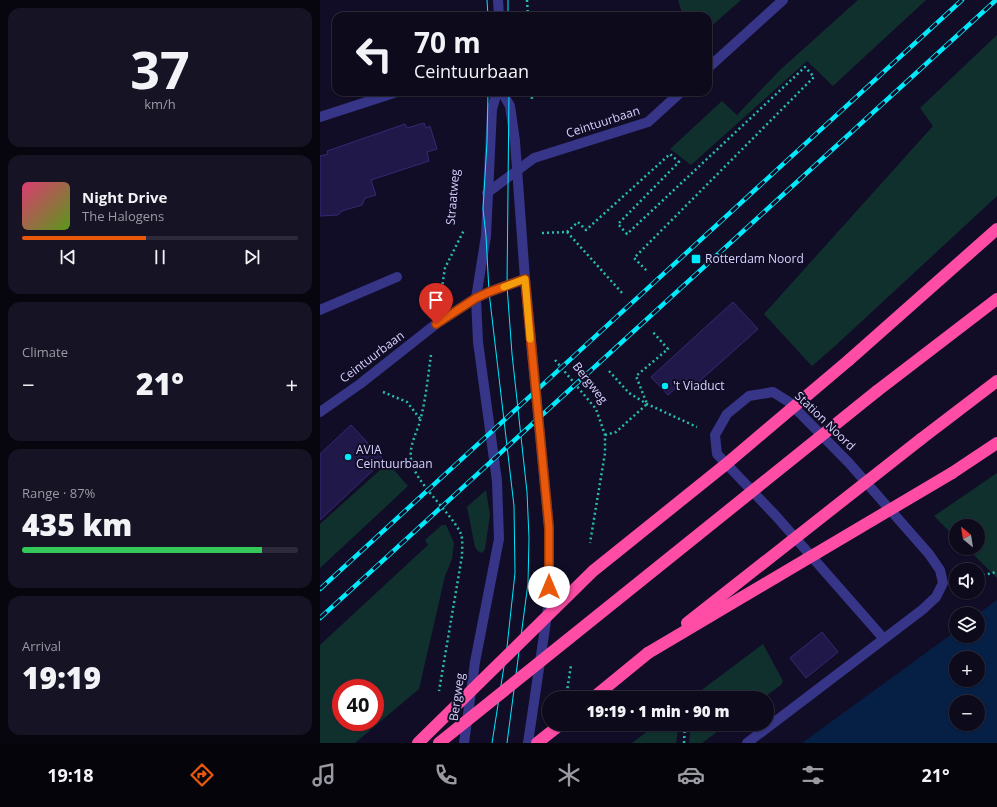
<!DOCTYPE html>
<meta charset="utf-8">
<style>
body{margin:0;font-family:"Open Sans",sans-serif;background:#161325;color:#f1f3f6;height:100vh;display:flex;flex-direction:column;font-size:15px;white-space:nowrap}
*{box-sizing:border-box;margin:0}
p{font-size:13px;color:#9a9aa3}
.icon{flex:none;width:22px;height:22px;fill:none;stroke:currentColor;stroke-width:2;stroke-linecap:round;stroke-linejoin:round}
.map{position:relative;flex:1;overflow:hidden}
.panel{display:flex;flex-direction:column;gap:8px;padding:8px;background:#07060f;width:320px}
.panel>*{flex:none}
.guide{position:absolute;left:12px;top:12px;width:380px;height:84px;border-radius:12px;box-shadow:0 1px 3px #0004,0 0 0 1px #2d2b3b;background:#0d0a1c;color:#f1f3f6;overflow:hidden}
.needle{width:26px;rotate:330deg}
.controls{position:absolute;left:629px;top:519px;display:grid;gap:8px}
.controls a{display:grid;place-items:center;width:36px;height:36px;border-radius:50%;background:#0d0a1c;box-shadow:0 1px 3px #0004,0 0 0 1px #2d2b3b;font-size:20px}
.speed{position:absolute;left:12px;top:679px;display:flex;gap:8px;font-size:20px;font-weight:700;text-align:center}
.speed>*{display:grid;place-content:center;width:52px;height:52px;border-radius:50%;background:#0d0a1c;box-shadow:0 1px 3px #0004,0 0 0 1px #2d2b3b;line-height:1}
.speed .limit{border:6px solid #d22;background:#fff;color:#111}
.pin{position:absolute;display:grid;place-items:center;width:34px;height:34px;color:#fff;margin:-41px -17px;border-radius:50% 50% 50% 0;rotate:-45deg;box-shadow:0 0 4px #0007}
.pin .icon{rotate:45deg}
.me{position:absolute;width:44px;margin:-22px;rotate:0deg;stroke-linejoin:round;filter:drop-shadow(0 0 3px #0008)}
.turn{display:flex;align-items:center;gap:14px;height:84px;padding:0 16px;font-size:18px}
.turn .icon{width:52px;height:52px;stroke-width:2.5}
.turn b{display:block;font-size:28px;line-height:34px}
.big{font-size:30px;font-weight:800;line-height:1.1}
.panel .widget{flex:1;display:flex;flex-direction:column;justify-content:center;gap:6px;min-width:0;padding:0 14px;border-radius:12px;background:#161325}
.panel .dial{align-items:center;gap:0}
.dial b{font-size:52px;line-height:1}
.song{display:flex;align-items:center;gap:12px}
.cover{width:48px;height:48px;border-radius:6px;background:linear-gradient(135deg,hsl(340 70% 55%),hsl(90 70% 35%))}
.played{height:4px;border-radius:2px;background:linear-gradient(90deg,#ea580c 45%,#2d2b3b 45%)}
.keys{display:flex;justify-content:space-around;direction:ltr}
.heat{display:flex;justify-content:space-between;align-items:center;font-size:22px;direction:ltr}
.charge{height:6px;border-radius:3px;background:linear-gradient(90deg,#34c759 87%,#2d2b3b 0)}
.trip{position:absolute;left:222px;top:691px;width:232px;height:40px;border-radius:20px;background:#0d0a1c;box-shadow:0 1px 3px #0004,0 0 0 1px #2d2b3b;font-weight:800;line-height:40px;text-align:center}
.tab-bar{display:flex;height:64px;justify-content:space-around;align-items:center;background:#05040b;color:#9a9aa3}
.tab-bar .icon{width:28px;height:28px}
.tab-bar .on{color:#ea580c}
.tab-bar b{font-size:18px;color:#f1f3f6}
main{display:flex;flex:1;min-height:0}
.map>svg:first-child{display:block}
</style>
<main>
<section class="panel">
<div class="widget dial"><b>37</b><p>km/h</p></div>
<div class="widget">
<div class="song"><i class="cover"></i><div><b>Night Drive</b><p>The Halogens</p></div></div>
<div class="played"></div>
<div class="keys"><svg class="icon" aria-label="previous" viewBox="0 0 24 24"><path d="M18 5L8 12l10 7zM5 5v14"/></svg><svg class="icon" aria-label="pause" viewBox="0 0 24 24"><path d="M8 5v14M16 5v14"/></svg><svg class="icon" aria-label="next" viewBox="0 0 24 24"><path d="M6 5l10 7-10 7zM19 5v14"/></svg></div>
</div>
<div class="widget"><p>Climate</p>
<div class="heat"><a>−</a><b class="big">21°</b><a>+</a></div>
</div>
<div class="widget"><p>Range · 87%</p><b class="big">435 km</b><div class="charge"></div></div>
<div class="widget"><p>Arrival</p><b class="big">19:19</b></div>
</section>
<div class="map">
<svg width="677" height="743" viewBox="0 0 677 743">
<rect width="100%" height="100%" fill="#110d26"/>
<g fill="#10302e" fill-rule="evenodd">
<polygon points="358,0 421,0 388,29 388,16 363,16"/>
<polygon points="538,0 606,0 513,86 487,61 371,165 350,149 402,101 417,115 460,70"/>
<polygon points="677,35 677,196 515,346 492,366 444,314 613,126 600,108"/>
<polygon points="68,463 88,486 0,568 0,524"/>
<polygon points="677,473 677,578 647,548 658,548 658,526 636,526 636,538 614,516"/>
<polygon points="166,490 170,515 165,549 162,553 158,551 155,547 147,507"/>
<path d="M122,525h4l8,18 -2,16 -7,17 -26,113 -64,54h-35v-98l108,-100 -3,-5zM21,688h34v34h-34z"/>
<polygon points="443,644 463,681 461,685 443,698 375,698 375,695"/>
<polygon points="337,724 359,724 356,743 312,743"/>
<polygon points="371,724 408,724 382,743 369,743"/>
</g>
<path fill="#061f45" fill-rule="evenodd" d="M677,600v143h-195l154,-112v5h22v-22zM636,658h22v22h-22zM636,702h22v22h-22z"/>
<g fill="#201848" stroke="#362875">
<polygon points="104,123 106,128 110,126 117,149 107,152 109,161 51,180 56,195 45,198 42,205 22,211 18,215 0,216 0,156 8,154 7,151 85,124 87,128"/>
<polygon points="413,302 438,329 373,387 366,379 348,395 331,377"/>
<polygon points="31,425 64,460 0,520 0,454"/>
<polygon points="502,632 518,652 486,678 470,658"/>
</g>
<g fill="none" stroke-linecap="round" stroke-linejoin="round">
<g stroke="#27beb1" stroke-width="2.5" stroke-dasharray="2 3" stroke-linecap="butt">
<polyline points="207,0 208,16"/>
<polyline points="211,92 212,99"/>
<polyline points="247,232 303,294"/>
<polyline points="222,233 247,232 258,222 266,230 350,154 359,162 298,224 307,234 485,67 494,77 314,258 327,271"/>
<polyline points="121,294 125,268 144,230"/>
<path d="M111,355c-3,21 -5,44 -11,66 -3,11 -11,25 -9,38 2,22 40,53 50,75 2,6 1,15 1,22l-23,135"/>
<polyline points="235,360 276,409 285,435 285,453 270,543"/>
<polyline points="289,371 309,393 327,404 377,427"/>
<polyline points="63,392 87,402 101,420"/>
<polyline points="285,435 296,432 327,404 316,376 348,349 332,331"/>
<polyline points="658,576 673,573 677,571"/>
<polyline points="246,698 251,665"/>
<polyline points="364,743 365,724"/>
</g>
<g stroke="#363588" stroke-width="10">
<polyline points="178,0 179,16"/>
<polyline points="388,68 463,0"/>
<polyline points="182,92 190,106 195,141 205,279 229,528 229,601 208,743"/>
<polyline points="0,117 77,92"/>
<polyline points="167,193 214,158 328,122 361,92"/>
<polyline points="0,310 77,277"/>
<polyline points="0,412 40,384 116,324 156,298 169,292 205,279"/>
<polyline points="144,743 155,662 179,539 177,481 158,342 156,298 166,236 172,109 177,92"/>
<polyline points="427,743 602,610 616,597 623,583 620,570 609,554 529,463 469,402 453,392 429,396 407,414 395,435 397,454 456,516 564,639"/>
</g>
<g stroke="#ff4da6" stroke-width="12">
<polyline points="529,360 677,229"/>
<polyline points="557,391 677,299"/>
<polyline points="601,439 677,381"/>
<polyline points="632,473 677,443"/>
<polyline points="273,698 328,653"/>
<polyline points="217,743 241,724"/>
</g>
<g stroke="#00e9fd" stroke-width="1">
<polyline points="167,0 168,16"/>
<polyline points="188,0 188,16"/>
<polyline points="168,92 167,142 163,209 166,236 169,292 194,506 195,573 187,647 172,743"/>
<polyline points="187,743 208,583 209,538 207,492 192,354 187,286 189,92"/>
</g>
<defs>
<g id="rail">
<polyline points="0,589 642,0"/>
<polyline points="0,618 676,0"/>
</g>
</defs>
<use href="#rail" stroke="#00e9fd" stroke-width="4.5"/>
<use href="#rail" stroke="#110d26" stroke-width="3" stroke-dasharray="9" stroke-linecap="butt"/>
<g stroke="#ff4da6" stroke-width="12">
<polyline points="367,623 601,439"/>
<polyline points="328,653 632,473"/>
<polyline points="98,743 273,571 405,465 529,360"/>
<polyline points="119,743 557,391"/>
</g>
</g>
<g fill="none" stroke-linecap="round" stroke-linejoin="round">
<defs>
<polyline id="route" points="116,324 156,298 169,292 205,279 229,528 229,587"/>
</defs>
<use href="#route" stroke="#983908" stroke-width="10"/>
<use href="#route" stroke="#ea580c" stroke-width="7"/>
<polyline stroke="#f59e0b" stroke-width="7" points="184,287 205,279 210,339"/>
</g>
<g fill="#00e9fd" stroke="#110d26" stroke-width="1.5">
<rect x="371" y="254" width="10" height="10" rx="2"/>
<circle cx="345" cy="386" r="4"/>
<circle cx="28" cy="457" r="4"/>
</g>
<g text-anchor="middle" stroke-width="4" stroke-linejoin="round" paint-order="stroke">
<g font-size="12" fill="#d6d2ff" stroke="#110d26">
<text transform="translate(283 122) rotate(-18)" y="4">Ceintuurbaan</text>
<text transform="translate(133 197) rotate(-85)" y="4">Straatweg</text>
<text transform="translate(52 357) rotate(-37)" y="4">Ceintuurbaan</text>
<text transform="translate(270 383) rotate(52)" y="4">Bergweg</text>
<text transform="translate(505 421) rotate(44)" y="4">Station Noord</text>
<text transform="translate(137 697) rotate(-82)" y="4">Bergweg</text>
</g>
<g font-size="12" fill="#d6d2ff" stroke="#110d26" text-anchor="start">
<text x="385" y="263">Rotterdam Noord</text>
<text x="353" y="390">'t Viaduct</text>
<text x="36" y="454">AVIA<tspan x="36" dy="14">Ceintuurbaan</tspan></text>
</g>
</g>
</svg>
<div class="controls">
<a><svg class="needle" viewBox="-14 -14 28 28"><path d="M0-13l5 13h-10z" fill="#e53935"/><path d="M0 13l5-13h-10z" fill="#9a9aa3"/></svg></a>
<a><svg class="icon" aria-label="sound" viewBox="0 0 24 24"><path d="M4 9h4l5-4v14l-5-4H4zM17 9q2 3 0 6"/></svg></a>
<a><svg class="icon" aria-label="layers" viewBox="0 0 24 24"><path d="M12 4l9 5-9 5-9-5zM3 14l9 5 9-5"/></svg></a>
<a>+</a>
<a>−</a>
</div>
<div class="speed"><div class="limit">40</div></div>
<div class="pin" style="left:116px;top:324px;background:#d93025"><svg class="icon" aria-label="arrive" viewBox="0 0 24 24"><path d="M6 21V4h12l-3 4 3 4H6"/></svg></div>
<svg class="me" style="left:229px;top:587px" viewBox="-20 -20 40 40"><circle r="19" fill="#fff"/><path d="M0-13L10 11 0 6-10 11z" fill="#ea580c"/></svg>
<div class="trip">19:19 · 1 min · 90 m</div>
<div class="guide">
<div class="turn"><svg class="icon" aria-label="left" viewBox="0 0 24 24"><path d="M17 20v-9H6M10 6l-5 5 5 5"/></svg><div><b>70 m</b>Ceintuurbaan</div></div>
</div>
</div>
</main>
<nav class="tab-bar">
<b>19:18</b>
<svg class="icon on" aria-label="directions" viewBox="0 0 24 24"><path d="M12 3l9 9-9 9-9-9zM9 14v-3h6M13 9l2 2-2 2"/></svg>
<svg class="icon" aria-label="music" viewBox="0 0 24 24"><path d="M9 18V5l10-2v13"/><circle cx="6" cy="18" r="3"/><circle cx="16" cy="16" r="3"/></svg>
<svg class="icon" aria-label="phone" viewBox="0 0 24 24"><path d="M5 4h4l2 5-3 2q2 4 5 5l2-3 5 2v4C11 20 4 13 5 4z"/></svg>
<svg class="icon" aria-label="climate" viewBox="0 0 24 24"><path d="M12 3v18M4 7l16 10M4 17L20 7"/></svg>
<svg class="icon" aria-label="car" viewBox="0 0 24 24"><path d="M5 17H2v-5l4-1 3-4h7l3 4 3 1v5h-3M9 17h6M6 11h13"/><circle cx="7" cy="17" r="2"/><circle cx="17" cy="17" r="2"/></svg>
<svg class="icon" aria-label="filters" viewBox="0 0 24 24"><path d="M4 7h16M4 17h16"/><circle cx="9" cy="7" r="2"/><circle cx="15" cy="17" r="2"/></svg>
<b>21°</b>
</nav>
